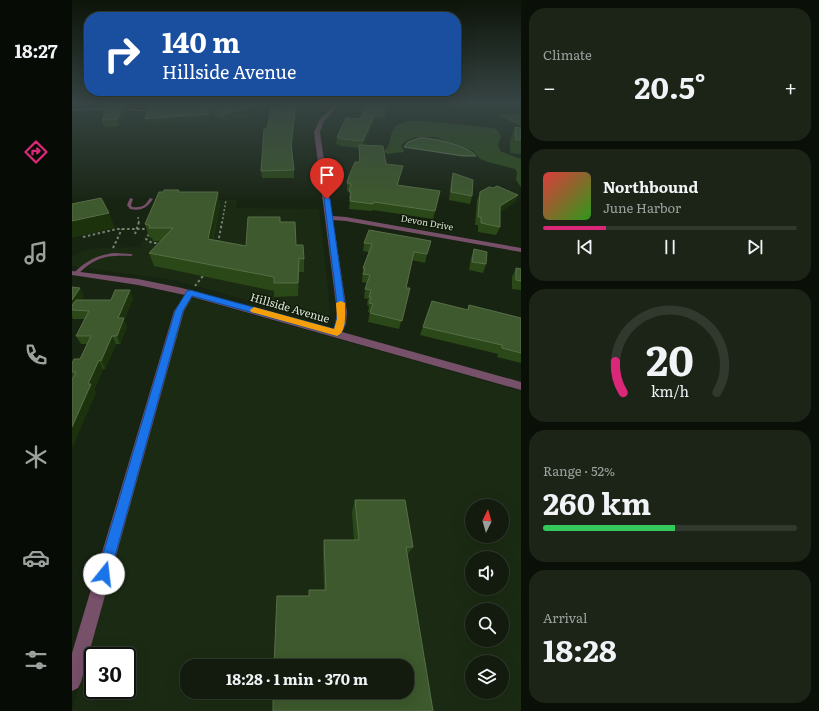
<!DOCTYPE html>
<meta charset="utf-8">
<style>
body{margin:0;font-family:Literata,serif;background:#1b2417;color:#f1f3f6;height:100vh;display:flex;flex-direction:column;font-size:15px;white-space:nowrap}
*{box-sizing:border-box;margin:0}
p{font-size:13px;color:#9ca19e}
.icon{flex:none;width:22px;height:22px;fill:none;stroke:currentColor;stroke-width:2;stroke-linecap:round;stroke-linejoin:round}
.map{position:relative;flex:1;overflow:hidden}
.side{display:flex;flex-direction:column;gap:8px;padding:8px;background:#0a0f08;width:298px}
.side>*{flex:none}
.guide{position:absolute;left:12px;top:12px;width:377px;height:84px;border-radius:16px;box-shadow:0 4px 16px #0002,0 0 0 1px #31392e;background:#1a4fa0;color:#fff;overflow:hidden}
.needle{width:26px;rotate:5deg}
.buttons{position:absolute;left:393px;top:499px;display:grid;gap:8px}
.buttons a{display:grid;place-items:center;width:44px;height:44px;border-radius:50%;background:#121b0e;box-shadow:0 4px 16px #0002,0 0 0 1px #31392e;font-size:20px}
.speed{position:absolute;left:12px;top:647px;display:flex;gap:8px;font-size:20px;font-weight:700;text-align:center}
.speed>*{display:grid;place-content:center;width:52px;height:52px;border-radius:50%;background:#121b0e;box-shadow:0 4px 16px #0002,0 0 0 1px #31392e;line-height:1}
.speed .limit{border:2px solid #111;border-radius:6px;background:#fff;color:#111}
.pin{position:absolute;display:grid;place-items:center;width:34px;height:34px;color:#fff;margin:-41px -17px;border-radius:50% 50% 50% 0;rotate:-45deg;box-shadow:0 0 4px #0007}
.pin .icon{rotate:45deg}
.me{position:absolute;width:44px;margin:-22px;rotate:16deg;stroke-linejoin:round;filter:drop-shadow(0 0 3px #0008)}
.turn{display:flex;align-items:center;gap:14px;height:84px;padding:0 12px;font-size:18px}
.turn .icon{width:52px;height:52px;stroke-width:2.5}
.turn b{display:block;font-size:28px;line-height:34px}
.big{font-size:30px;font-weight:700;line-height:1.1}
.side .card{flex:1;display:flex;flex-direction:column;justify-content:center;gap:6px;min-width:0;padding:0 14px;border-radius:16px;background:#1b2417}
.side .dial{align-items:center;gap:0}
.dial svg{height:104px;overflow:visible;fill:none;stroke:#31392e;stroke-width:7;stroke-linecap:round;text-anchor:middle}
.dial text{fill:#f1f3f6;stroke:none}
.song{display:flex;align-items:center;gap:12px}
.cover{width:48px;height:48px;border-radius:6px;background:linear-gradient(135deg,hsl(0 70% 55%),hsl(110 70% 35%))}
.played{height:4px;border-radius:2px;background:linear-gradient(90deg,#db2777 25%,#31392e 25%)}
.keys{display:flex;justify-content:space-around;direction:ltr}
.heat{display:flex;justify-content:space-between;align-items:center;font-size:22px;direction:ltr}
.charge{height:6px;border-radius:3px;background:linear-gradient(90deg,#34c759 52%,#31392e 0)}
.trip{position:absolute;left:108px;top:659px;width:234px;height:40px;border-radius:16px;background:#121b0e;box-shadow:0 4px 16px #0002,0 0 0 1px #31392e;font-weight:700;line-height:40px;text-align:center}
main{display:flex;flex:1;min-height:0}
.menu{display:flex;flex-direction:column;width:72px;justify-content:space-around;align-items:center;background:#070b06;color:#9ca19e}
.menu .icon{width:28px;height:28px}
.menu .on{color:#db2777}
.menu b{font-size:18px;color:#f1f3f6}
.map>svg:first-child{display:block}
</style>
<main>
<nav class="menu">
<b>18:27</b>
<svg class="icon on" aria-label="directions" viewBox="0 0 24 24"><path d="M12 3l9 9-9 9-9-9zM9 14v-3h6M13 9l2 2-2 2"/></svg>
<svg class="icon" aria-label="music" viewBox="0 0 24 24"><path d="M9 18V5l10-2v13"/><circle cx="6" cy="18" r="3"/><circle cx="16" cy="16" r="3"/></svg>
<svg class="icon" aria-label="phone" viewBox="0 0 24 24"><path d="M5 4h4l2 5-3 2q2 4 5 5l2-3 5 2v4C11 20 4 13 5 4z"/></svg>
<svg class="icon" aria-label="climate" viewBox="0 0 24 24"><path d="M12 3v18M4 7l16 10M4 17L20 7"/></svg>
<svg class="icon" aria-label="car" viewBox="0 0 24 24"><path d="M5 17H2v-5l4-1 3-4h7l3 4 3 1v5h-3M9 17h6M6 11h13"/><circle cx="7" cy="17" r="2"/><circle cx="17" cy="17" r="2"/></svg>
<svg class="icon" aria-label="filters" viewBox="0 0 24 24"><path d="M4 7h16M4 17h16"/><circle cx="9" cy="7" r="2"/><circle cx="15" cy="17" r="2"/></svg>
</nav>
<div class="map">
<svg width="449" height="711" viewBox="0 0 449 711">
<rect width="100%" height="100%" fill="#182412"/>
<g fill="#1b2b13" fill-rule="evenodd">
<polygon points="90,200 165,200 164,208 247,209 256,289 258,323 102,280 0,266 0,257 10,251 25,248 68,247"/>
<path d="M120,298l329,93v320h-449l112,-402zM400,506h30v30h-30zM400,558h30v30h-30zM400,610h30v30h-30zM21,656h34v34h-34zM400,662h30v30h-30zM115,666h220v26h-220z"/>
</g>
<g fill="#2e4d1c">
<polygon points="429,114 449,114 449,126 426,115"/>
<path d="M337,121h15l70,7 5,4 2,5 -3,7 2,7 21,8v28l-5,-7 1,-8 -2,-3 -27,-7 -8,-3 -7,-8 -38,-14h-20l-9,4 -5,4 3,7 -17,2 -3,-3c8,-6 5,-20 13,-26 3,-2 8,-3 12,-4z"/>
</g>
<path fill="#3b5c2a" stroke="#6c865f" d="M347,138c13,-1 49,8 57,18h-13l-59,-9 4,-5z"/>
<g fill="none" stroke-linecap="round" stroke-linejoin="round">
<g stroke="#778171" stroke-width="1.5" stroke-dasharray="2 2" stroke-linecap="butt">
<polyline points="66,217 67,223"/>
<polyline points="150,223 154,200"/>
</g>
<g stroke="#778171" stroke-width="2" stroke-dasharray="2.5 2.5" stroke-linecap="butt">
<polyline points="63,234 67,222"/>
<polyline points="77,234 74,239 80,243 90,243"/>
<polyline points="11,237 45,229 76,229"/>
<polyline points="146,243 150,222"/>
<polyline points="41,248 50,229"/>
<polyline points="123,286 131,276"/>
</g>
<g fill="#77506a" fill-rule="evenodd">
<path d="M58,198l3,1 -2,6 1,2c10,1 13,-1 18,-9l3,1c-7,10 -12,12 -23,10l-3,-4z"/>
<path d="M42,253l17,1 2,1 -2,1c-26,-1 -35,1 -54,19h-4v-1c11,-12 24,-19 41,-21z"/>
</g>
<g fill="#77506a" fill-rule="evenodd">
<polygon points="264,104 268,104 252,121 248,132 260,216 274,217 449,248 449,252 274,221 261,220 275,312 274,324 270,332 449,382 449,390 120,297 112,311 9,682 6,688 0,691 0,653 102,311 113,295 66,285 0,275 0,271 66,279 110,288 262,330 264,324 265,312 242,132 248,119"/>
<polygon points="46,107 90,112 88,113 46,109 0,111 0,109"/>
</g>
<rect fill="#a86a95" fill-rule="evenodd" x="0" y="104" width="2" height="2"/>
</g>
<g fill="#2b4818">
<polygon points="34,104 58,104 57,106 54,106 55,111 54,114 52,114 47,126 32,127 30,120 32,116 31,116 29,109 35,105"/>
<polygon points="61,104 184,104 187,106 187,113 153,121 137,112 137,121 74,125 78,107 78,106"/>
<polygon points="208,104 242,104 239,111 224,110 220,148 222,170 222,178 190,178 189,171 195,129 205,109"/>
<polygon points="294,104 317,104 312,118 303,118 292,146 314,164 329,173 326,185 363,211 361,219 301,210 300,211 277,209 278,199 277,199 278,191 275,191 275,183 287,162 287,148 269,146 264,144 265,137 288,119"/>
<polygon points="443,127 449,128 449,154 438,153 438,140"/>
<polygon points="381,173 400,196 398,204 377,200 379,180"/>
<polygon points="421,188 446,195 443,202 428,212 428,227 424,235 406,232 406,225 403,225 405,200 408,192"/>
<polygon points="107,190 107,192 148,204 141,240 174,246 208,222 224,245 232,259 232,272 227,272 226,296 202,297 202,291 82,266 77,253 89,241 81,241 80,238 77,237 73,224 91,192"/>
<polygon points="292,243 355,254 353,263 340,260 334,288 338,288 327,329 296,322 298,312 296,312 297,306 295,305 296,299 292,298 293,289 295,283 290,282 291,268 297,252 291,251"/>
<polygon points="402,249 414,264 411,273 397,270 399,258"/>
<polygon points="444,268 449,269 449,290 440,289 440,277"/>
<polygon points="0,287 12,296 9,300 39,300 58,290 61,299 52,320 55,327 48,344 44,344 33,369 31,369 22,390 24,393 0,379 0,363 8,359 15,344 9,344 4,336 12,319 1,319 0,317"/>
<polygon points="360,301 395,310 397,305 449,318 449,363 425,357 426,354 348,335"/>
<polygon points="283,500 341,547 335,555 361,711 237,596 237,590 252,590 251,551 252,540 282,540 280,512"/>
</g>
<g fill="#1b320d">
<polygon points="90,104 142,104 91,109"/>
<polygon points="224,104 224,110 219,152 219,144"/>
<polygon points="239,104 242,104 239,111"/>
<polygon points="316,104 317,104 312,118 313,112"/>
<polygon points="54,105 55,111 54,114 53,108"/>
<polygon points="137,105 137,121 74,125 73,119"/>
<polygon points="187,106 187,113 153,121 152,114"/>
<polygon points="50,108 52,114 47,126 45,119"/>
<polygon points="304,111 303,118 291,148 291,141"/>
<polygon points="331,166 329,173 324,192 325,185"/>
<polygon points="146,192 148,204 138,252 136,239"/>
<polygon points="446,195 443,202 425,214 428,206"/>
<polygon points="37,213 43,228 0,238 0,221"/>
<polygon points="8,288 12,296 2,311 0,307 0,300"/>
<polygon points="58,290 61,299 52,320 55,327 48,344 45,336 46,318"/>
<polygon points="40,336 44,344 33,369 29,361"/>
<polygon points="27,360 31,369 22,390 24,393 0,448 0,427 16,384"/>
</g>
<g fill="#3e592d" stroke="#576f48">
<polygon points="137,104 184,104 187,106 152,114 137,105 136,114 73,119 76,107 90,108"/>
<polygon points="208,104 224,104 219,144 222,170 189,171 192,129 195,129 199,109 205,109"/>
<polygon points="294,104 316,104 313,112 304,111 291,141 270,139 265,137 274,118 288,119"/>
<polygon points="31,105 54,105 53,108 50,108 45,119 30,120 36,109 29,109"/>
<polygon points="443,127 449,128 449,140 444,140"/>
<polygon points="287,145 311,146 314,164 331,166 325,185 368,191 363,211 302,202 301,204 278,201 279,192 277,192 279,184 275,183 277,176 283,162 288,162"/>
<polygon points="381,173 401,180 400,196 379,192"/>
<polygon points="425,186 446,195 428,206 428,227 409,223 409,217 406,217 408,192 417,187 421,188"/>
<polygon points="92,190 107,190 106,192 146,192 136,239 174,246 176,217 208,217 208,222 223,222 224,245 231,245 232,259 227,258 226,283 202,283 202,277 77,253 101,228 77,228 78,226 73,224 87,192 91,192"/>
<polygon points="29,198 37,213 0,221 0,204"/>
<polygon points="297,230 359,241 355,254 342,252 334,288 338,288 330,321 298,313 301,304 297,303 299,297 297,297 299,290 293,289 298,275 291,274 293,269 291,268 300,244 292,243"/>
<polygon points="402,249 415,252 414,264 400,262"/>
<polygon points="444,268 449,269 449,281 444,280"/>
<polygon points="0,287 8,288 0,300"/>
<polygon points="43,290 58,290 46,318 52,318 45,336 40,336 29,361 27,360 16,384 19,384 0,427 0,380 4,372 0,372 0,363 2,359 8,359 19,336 4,336 17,311 0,310 0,305 4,300 39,300"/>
<polygon points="360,301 396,310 397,305 449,318 449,353 430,348 430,345 351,327"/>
<polygon points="283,500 333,500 341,547 334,547 361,711 201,711 201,692 335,692 335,666 202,666 205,596 237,596 237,590 254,590 252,540 287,540"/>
</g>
<linearGradient id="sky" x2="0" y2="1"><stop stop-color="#0d140a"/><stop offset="0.51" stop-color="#374544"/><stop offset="1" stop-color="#374544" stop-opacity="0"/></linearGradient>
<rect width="449" height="203" fill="url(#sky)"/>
<polygon fill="#1a73e8" stroke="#114b97" points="255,197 258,199 274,312 273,324 268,335 265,336 120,296 111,311 38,574 36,578 32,580 27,578 25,574 103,311 115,291 118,290 262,329 266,312 252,199"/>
<path fill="#f59e0b" d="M269,301l4,2c0,9 2,30 -8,33l-86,-24 -1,-2 4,-3 80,22 3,-10 -1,-16z"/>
<g text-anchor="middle" stroke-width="3" stroke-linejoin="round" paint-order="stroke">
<g font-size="9" fill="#dee7da" stroke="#0f1a09">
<text transform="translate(355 223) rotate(10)" y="3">Devon Drive</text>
</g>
<g font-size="11" fill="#dee7da" stroke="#0f1a09">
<text transform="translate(218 308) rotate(16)" y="4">Hillside Avenue</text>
</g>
</g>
</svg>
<div class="buttons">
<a><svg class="needle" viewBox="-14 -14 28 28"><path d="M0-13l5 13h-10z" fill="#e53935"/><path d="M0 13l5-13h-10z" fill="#9ca19e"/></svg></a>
<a><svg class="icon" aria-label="sound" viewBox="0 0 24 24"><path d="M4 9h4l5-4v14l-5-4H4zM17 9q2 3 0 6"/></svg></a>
<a><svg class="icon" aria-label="search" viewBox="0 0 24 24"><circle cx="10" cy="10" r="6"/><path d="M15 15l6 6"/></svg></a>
<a><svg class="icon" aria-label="layers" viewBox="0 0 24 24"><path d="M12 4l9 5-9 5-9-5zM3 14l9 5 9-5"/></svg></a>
</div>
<div class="speed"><div class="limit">30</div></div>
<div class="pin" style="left:255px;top:199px;background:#d93025"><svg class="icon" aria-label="arrive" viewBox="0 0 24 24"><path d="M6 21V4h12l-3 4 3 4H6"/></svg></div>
<svg class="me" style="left:32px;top:574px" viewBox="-20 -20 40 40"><circle r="19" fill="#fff"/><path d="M0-13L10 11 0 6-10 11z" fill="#1a73e8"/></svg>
<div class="trip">18:28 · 1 min · 370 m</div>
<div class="guide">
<div class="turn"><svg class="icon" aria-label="right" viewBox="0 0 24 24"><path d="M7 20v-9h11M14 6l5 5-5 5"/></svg><div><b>140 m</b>Hillside Avenue</div></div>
</div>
</div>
<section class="side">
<div class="card"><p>Climate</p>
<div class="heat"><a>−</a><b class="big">20.5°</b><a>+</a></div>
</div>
<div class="card">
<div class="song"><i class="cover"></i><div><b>Northbound</b><p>June Harbor</p></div></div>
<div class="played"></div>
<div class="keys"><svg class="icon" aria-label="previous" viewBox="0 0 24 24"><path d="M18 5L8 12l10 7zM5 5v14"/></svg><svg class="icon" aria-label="pause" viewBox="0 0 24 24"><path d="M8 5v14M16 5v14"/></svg><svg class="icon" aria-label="next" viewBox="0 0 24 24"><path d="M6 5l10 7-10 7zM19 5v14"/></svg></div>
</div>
<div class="card dial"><svg viewBox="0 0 100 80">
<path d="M14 69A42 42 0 1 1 86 69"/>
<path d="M14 69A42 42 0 0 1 8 45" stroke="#db2777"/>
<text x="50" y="56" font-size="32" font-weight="700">20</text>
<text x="50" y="72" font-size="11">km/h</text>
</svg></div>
<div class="card"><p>Range · 52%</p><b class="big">260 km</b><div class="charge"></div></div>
<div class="card"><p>Arrival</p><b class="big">18:28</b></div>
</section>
</main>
